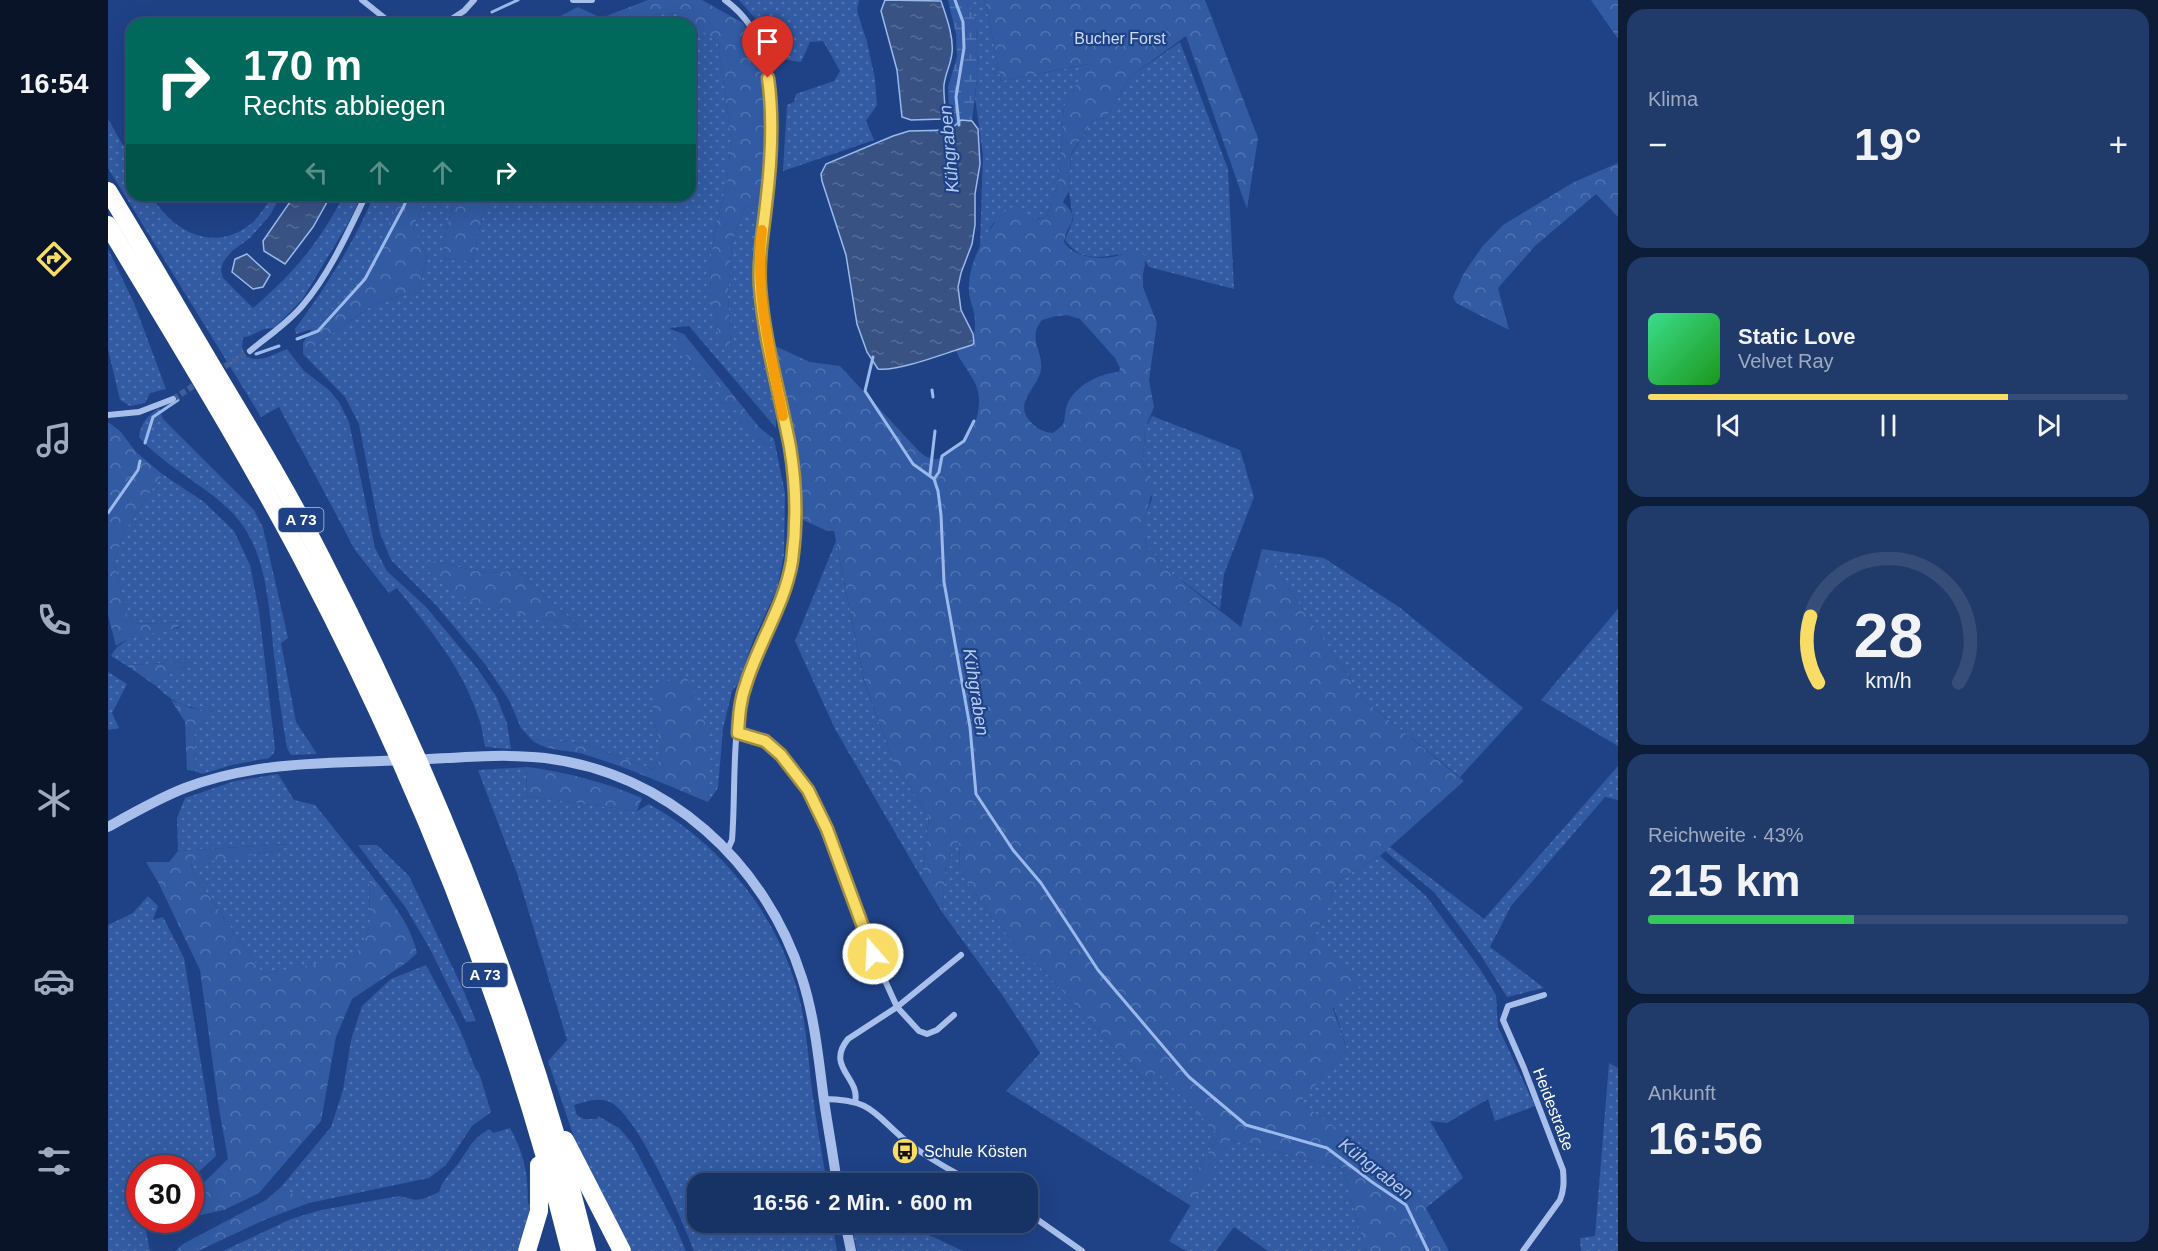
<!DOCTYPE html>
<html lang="de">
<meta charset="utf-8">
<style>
body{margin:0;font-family:Arial,sans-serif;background:#203a6a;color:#f1f3f6;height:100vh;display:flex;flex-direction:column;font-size:22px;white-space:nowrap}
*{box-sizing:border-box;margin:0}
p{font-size:20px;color:#9eaabf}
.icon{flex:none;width:33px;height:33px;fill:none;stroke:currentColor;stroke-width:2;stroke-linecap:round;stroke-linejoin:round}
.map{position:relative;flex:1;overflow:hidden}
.panel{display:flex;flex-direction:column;gap:9px;padding:9px;background:#0d1c37;width:540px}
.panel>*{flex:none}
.hud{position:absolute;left:18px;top:18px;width:570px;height:183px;border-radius:18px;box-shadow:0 6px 24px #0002,0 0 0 2px #364d78;background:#00695c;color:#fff;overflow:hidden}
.speed{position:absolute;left:18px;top:1155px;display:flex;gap:12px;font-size:30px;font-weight:700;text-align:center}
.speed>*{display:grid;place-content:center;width:78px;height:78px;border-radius:50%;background:#173264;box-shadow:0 6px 24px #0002,0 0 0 2px #364d78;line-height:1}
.speed .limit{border:9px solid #d22;background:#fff;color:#111}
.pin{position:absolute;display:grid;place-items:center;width:51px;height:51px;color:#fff;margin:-62px -26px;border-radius:50% 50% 50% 0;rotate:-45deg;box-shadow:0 0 6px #0007}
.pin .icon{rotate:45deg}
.me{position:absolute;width:66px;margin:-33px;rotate:341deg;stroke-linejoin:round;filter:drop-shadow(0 0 4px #0008)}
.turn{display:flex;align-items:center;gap:21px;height:126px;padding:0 18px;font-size:27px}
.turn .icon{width:78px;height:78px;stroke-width:2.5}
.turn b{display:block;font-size:42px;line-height:51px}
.lanes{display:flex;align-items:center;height:57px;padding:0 18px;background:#0003;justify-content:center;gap:30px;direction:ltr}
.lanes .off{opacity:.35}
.big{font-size:45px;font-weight:800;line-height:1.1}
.panel .widget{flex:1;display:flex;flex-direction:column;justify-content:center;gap:9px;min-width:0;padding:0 21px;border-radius:18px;background:#203a6a}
.panel .dial{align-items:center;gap:0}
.dial svg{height:156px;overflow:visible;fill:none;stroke:#364d78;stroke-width:7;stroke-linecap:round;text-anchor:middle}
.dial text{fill:#f1f3f6;stroke:none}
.song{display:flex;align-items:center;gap:18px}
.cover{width:72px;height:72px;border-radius:9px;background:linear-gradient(135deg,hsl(150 70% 55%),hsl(120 70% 35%))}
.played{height:6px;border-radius:3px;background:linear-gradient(90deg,#f9dc66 75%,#364d78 75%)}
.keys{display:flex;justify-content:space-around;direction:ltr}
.heat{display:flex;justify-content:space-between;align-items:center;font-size:33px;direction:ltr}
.charge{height:9px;border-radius:4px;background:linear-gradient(90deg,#34c759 43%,#364d78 0)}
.trip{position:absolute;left:579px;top:1173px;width:351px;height:60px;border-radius:18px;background:#173264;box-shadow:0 6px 24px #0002,0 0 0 2px #364d78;font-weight:800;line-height:60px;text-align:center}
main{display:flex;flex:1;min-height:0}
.tab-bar{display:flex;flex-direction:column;width:108px;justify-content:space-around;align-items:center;background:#091428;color:#9eaabf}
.tab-bar .icon{width:42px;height:42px}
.tab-bar .active{color:#f9dc66}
.tab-bar b{font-size:27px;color:#f1f3f6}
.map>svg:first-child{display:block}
</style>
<main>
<nav class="tab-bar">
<b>16:54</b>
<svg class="icon active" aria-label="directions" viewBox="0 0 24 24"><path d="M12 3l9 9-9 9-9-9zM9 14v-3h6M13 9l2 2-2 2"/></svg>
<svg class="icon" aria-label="music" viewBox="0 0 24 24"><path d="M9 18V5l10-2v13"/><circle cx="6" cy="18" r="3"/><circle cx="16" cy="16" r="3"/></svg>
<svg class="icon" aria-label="phone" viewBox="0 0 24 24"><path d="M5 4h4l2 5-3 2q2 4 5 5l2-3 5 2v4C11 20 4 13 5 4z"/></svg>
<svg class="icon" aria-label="climate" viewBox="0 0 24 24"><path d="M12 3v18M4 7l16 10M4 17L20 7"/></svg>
<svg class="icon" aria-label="car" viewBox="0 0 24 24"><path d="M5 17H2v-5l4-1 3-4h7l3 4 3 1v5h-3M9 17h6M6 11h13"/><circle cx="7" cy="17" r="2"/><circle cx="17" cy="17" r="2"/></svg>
<svg class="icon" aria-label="filters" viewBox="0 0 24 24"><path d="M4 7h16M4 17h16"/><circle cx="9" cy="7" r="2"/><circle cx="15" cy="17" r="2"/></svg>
</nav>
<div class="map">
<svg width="1510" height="1251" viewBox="0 0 1510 1251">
<defs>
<pattern id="grass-dots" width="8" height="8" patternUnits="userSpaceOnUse" patternTransform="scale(1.5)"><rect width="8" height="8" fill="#325ba3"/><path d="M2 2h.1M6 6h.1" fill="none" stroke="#5174b1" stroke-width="1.8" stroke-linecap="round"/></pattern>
<pattern id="forest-crowns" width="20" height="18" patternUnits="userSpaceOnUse" patternTransform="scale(1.5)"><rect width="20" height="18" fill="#325ba3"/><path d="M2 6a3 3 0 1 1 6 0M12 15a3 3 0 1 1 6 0" fill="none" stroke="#5174b1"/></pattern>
<pattern id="wetland-marsh" width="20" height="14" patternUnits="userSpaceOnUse" patternTransform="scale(1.5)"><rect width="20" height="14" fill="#325ba3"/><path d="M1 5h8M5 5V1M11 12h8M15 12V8" fill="none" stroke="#5174b1"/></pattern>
<pattern id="water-ripples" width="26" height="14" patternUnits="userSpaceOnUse" patternTransform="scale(1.5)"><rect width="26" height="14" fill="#385284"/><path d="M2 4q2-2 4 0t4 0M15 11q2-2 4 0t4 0" fill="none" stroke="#566c96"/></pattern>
</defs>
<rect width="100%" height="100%" fill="#1f4286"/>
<g fill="url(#grass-dots)" fill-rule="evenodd">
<polygon points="631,0 751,0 749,11 759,42 767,79 769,105 758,121 766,140 675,171 679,105 686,102 688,94 726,81 732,71 715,41 702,42 693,62 660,57 647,28 653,25"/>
<path d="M857,0h20l16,81 88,-17 -25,43 -6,77 -11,31c-9,8 -23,2 -30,-5l-24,13 -13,24 3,-92 -8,-57 3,-28 -2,-48z"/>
<path d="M572,13l38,30 13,95 -4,45 -11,40 -6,42 1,38 20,45 -3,-53 4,-52 12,-34 17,-6 -9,53 2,48 10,59 12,54v11l-87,-102 -19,2 20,34 18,10 11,15v14l17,9 21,29 19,10 9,44 -1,62 -7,34 -24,52 -15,43 -6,7 -9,38 -5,59 -10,14 2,-52 -55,-26 8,31 -10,14 -71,-26 -51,-4 -10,-11 -12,-28 -24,-36 -49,-59 -45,-45 -11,-27 -21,-109 -14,-27 -42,-43 70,-49 46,-16 8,-32 -14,-29 14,-33h30l-2,2 -12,45 3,17 26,2 16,-66h202v-83l2,-1 -2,-87h-36l-1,-9zM327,561c21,5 60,18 80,7l69,63z"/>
<path d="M1072,42l48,127 6,120 -85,-22 -10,-15c-27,1 -55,16 -74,-12l8,-20 -4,-29 2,-36 22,-35 13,-2 24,-41z"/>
<path d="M0,119l24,42v34h19c21,37 64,59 101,28 12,-10 12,-22 29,-28l-11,20 -20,23 -18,13 -9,11 -2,8 2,8 30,30c41,-35 66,-65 91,-113h18l-15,30 -45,75 -28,28c-16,0 -19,9 -31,9l-1,10 3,9c14,8 29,-2 42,-7l17,22 25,19 10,12 10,20 26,126 12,23 39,36 51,61 19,28 11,27 4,26 -26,-2c-2,-10 -3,-21 -7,-31 -16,-49 -49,-88 -81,-128l-8,5 -34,-43 -76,-143 -18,10 -153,-249z"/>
<path d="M266,195h27l-36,85 -53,49 -16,5 -1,-5c31,-42 59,-86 79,-134z"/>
<polygon points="0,249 26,303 58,389 42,393 37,403 22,406 12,400 0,349"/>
<path d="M51,408l4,11 91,91 9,18 25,110 -7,5 15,79 21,32 -26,1 -4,-7c-5,-28 -9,-57 -12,-86 -6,-46 -6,-107 -38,-144 -28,-32 -69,-48 -98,-81 2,-14 8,-21 20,-29z"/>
<polygon points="1044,416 1132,450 1146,497 1116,574 1112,609 1062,572 1038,545 1036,528 1038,514 1044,498 1035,464 1037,429"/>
<path d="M54,474l42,28 30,29 16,34 9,46 16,137 -1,5 -5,5 -37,7 -30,9 -7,-3 -1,-43 21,-16c-28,-5 -38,-6 -59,-26l18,-15 13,-5v-4l-61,3 -15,-9c13,-24 42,-23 67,-28l7,-6 -51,2 -7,-9 -13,-54 12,-32z"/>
<polygon points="728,541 756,681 785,761 821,817 814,879 727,729 687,641"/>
<polygon points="1154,549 1216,558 1291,607 1415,708 1352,777 1257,701"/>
<polygon points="1510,609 1510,746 1433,700"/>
<polygon points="0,672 19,684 4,713 11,728 0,730"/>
<polygon points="1510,766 1510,800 1497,797 1403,906 1382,947 1436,988 1399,997 1372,954 1327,893 1277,851 1282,847 1376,919"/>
<path d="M419,767l-1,29 111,15 12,-7c70,39 126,107 148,185 10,35 11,72 16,108 4,29 9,58 14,86l-129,1v38l134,1 5,28h-143c-12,-31 -55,-135 -84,-149 -12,-5 -24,-1 -36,3l3,10 7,4h13l1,-3 21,12 13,15 42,80 12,28h-55l-42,-76 -14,-35 -27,-79 19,-21 -49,-164 -40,-106z"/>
<polygon points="170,774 186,800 207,805 261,872 262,926 248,957 155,974 86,874 83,863 173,850 180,844 70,851 69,818 77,798 127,781"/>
<polygon points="851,837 852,872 883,916 911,949 934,969 1038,1082 1049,1071 1111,1135 1072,1199 898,1091 932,1053 895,996 834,912 838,865"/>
<polygon points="250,845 269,845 301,876 353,985 368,1021 358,1022 321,947 298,908"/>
<polygon points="1272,856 1318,896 1372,969 1388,995 1390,1027 1427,1106 1387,1121 1380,1099 1339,1123 1322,1121 1355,1178 1318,1208 1288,1171 1191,1102 1239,1050 1205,940 1231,880"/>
<polygon points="40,896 50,906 45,920 55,917 76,958 108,1156 83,1179 82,1168 32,1168 32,1220 39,1220 36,1222 42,1251 0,1251 0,925 25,913"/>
<polygon points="318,965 351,1027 367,1068 371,1073 383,1112 364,1126 338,1165 321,1178 201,1203 173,1187 223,1127 235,1090 243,1040 254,1006 283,979"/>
<polygon points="1501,1063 1510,1068 1510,1251 1473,1251 1472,1238 1487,1236"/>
<path d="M402,1128c15,28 18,46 18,78l3,-5 -7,37 -7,13h-294l68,-32 30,-9 78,-14 17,4 10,-2 13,-6c4,-13 11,-18 19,-28 10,-14 15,-27 32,-35l3,4z"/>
<polygon points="1122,1140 1234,1168 1258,1251 1160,1251 1126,1227 1108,1251 1078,1251 1061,1241"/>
<polygon points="743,1223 795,1223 855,1251 749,1251"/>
</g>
<g fill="url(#forest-crowns)" fill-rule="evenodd">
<polygon points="540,0 594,0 635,23 648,45 653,65 660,124 653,203 636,209 624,243 620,295 623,349 612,343 603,303 602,265 608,223 619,183 623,138 610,43 571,13 545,15 546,24 437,24 470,7 493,18"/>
<path d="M877,0h220l53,138 -11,71 -61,-173 -56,41 -24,41 -13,2 -22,34 -2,37 -6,11c19,18 4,20 1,40 8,14 33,18 48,15 12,-2 21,-10 32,-2l1,9 -2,10v13l14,36 -8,57 5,27 -9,22 -2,35 9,27 -6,23 -1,26 1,5 24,27 71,55 21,-78 103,152 99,80 -84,75 -41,24 -26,60 51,43 -31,25 14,42 -47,52 96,69 30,37 23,43h-83l-24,-83 -112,-28 -39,66 -11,-7 39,-64 -62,-63 -11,10 -104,-113 -23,-20 -28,-33 -31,-44 -1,-33 -13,26 -4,47 -20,-33 7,-62 -36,-56 -29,-81 -30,-149h-7l-24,-11c-5,-59 -16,-116 -28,-174l35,16 30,4 74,80c5,5 11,12 19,13 7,1 11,-4 17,-7 18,-9 29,-30 29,-51 1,-20 -17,-34 -23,-51l15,-5c4,-7 5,-23 3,-32 -1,-7 -5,-14 -5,-22 -2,-30 20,-63 38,-84 14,0 26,21 40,8l11,-31 6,-77 24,-43 -87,17zM959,315l13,4 35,39 5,10 -1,4c-19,1 -45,14 -52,33 -2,6 -2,14 -4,20l-10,8c-10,-1 -18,-5 -24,-13 -15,-19 10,-33 12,-51 2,-18 -14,-31 1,-49l14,-4z"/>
<polygon points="1483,0 1510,0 1510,39"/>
<polygon points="1510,163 1510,217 1488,194 1427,246 1390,288 1401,330 1348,303 1345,297 1356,273 1374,247 1395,225 1466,182"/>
<polygon points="293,195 319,195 305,228 319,257 311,289 265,305 195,354 195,343 204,329 257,279"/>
<polygon points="349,195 380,195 364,261 338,259 335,242 347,197"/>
<polygon points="562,329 576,334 651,427 666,439 668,449 649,439 633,426 628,411 611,401 611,387 600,372 582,362"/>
<path d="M0,422l12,9 16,21 26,22 -36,55 -12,32 13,54 7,9 52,-2c-20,15 -49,8 -70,24l-8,-31z"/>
<path d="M327,561c21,5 60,18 80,7l70,64 -116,-32 -42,-29 -2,-9z"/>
<polygon points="79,662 79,666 66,671 48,686 18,665"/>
<path d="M577,674l17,36 9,40 -3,52c-42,-17 -85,-37 -129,-49 -15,-3 -37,-3 -48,-14l51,4 71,26 10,-14c-4,-16 -18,-58 -4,-69 7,-5 18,-8 26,-12z"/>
<polygon points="63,700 83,708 108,712 86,728 87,771 79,770 77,722"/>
<path d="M419,767c40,5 77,15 115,31l-5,13 -111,-15z"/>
<path d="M181,844l-8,6 -90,14 3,10 69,100 93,-18 14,-30 -1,-54c19,25 41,50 48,81l-11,10 -54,36 -16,38 -15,84 -62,72 -35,17 -33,7v-22l37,-36 -9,-50 -19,-139 -42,-88 -12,-20h23l9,-11z"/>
<polygon points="173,1187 201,1203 156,1220 90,1251 67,1251 75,1244 158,1200"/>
</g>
<polygon fill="url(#wetland-marsh)" points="840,0 857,0 868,21 870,70 864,121 842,130 840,87 849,57 848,34"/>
<g fill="url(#water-ripples)" stroke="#9ab9ec" stroke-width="1.5">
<path d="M777,0l56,1c5,15 13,36 11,52 -1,11 -7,21 -8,32 -1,11 3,24 -1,34l-32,1 -9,-3 -5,-47 -16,-59z"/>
<path d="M853,120l11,1 6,8 2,35 -5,30v31l-3,19 -11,29 -3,14 3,23 12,24 1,9 -2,2c-21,6 -74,27 -94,24l-11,-17 -10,-28 -11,-69 -24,-74 -1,-7 5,-10 67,-28 16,-5 41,-1z"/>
<polygon points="194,195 223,195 205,227 177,264 156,251 155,241 184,199"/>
<polygon points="139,254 162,275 155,287 145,289 124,272 127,259"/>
</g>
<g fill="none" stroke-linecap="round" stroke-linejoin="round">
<g stroke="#9ab9ec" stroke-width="3">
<polyline points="847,0 855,22 856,48 848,97 851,125"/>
<polyline points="384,12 410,0"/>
<polyline points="189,339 210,331 257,279 296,206 300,195"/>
<polyline points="148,354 171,346"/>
<polyline points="765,357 757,391 805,464 826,479 830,491 833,515 836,582 862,727 868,794 905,850 933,883 990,970 1081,1077 1138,1125 1219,1148 1264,1182 1298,1205 1320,1251"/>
<polyline points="824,390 825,397"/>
<polyline points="37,443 45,417 70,400"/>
<polyline points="822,474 827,431"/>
<polyline points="826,479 831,472 834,456 856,441 866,421"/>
<polyline points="0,513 30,470 32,461"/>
</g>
<g stroke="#415e98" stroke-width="6" stroke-dasharray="6 3" stroke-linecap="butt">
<polyline points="109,371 142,351"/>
<polyline points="65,399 93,381"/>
</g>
<g stroke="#a7bfea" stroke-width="6">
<polyline points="254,0 284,24"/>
<polyline points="465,0 484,0"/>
<path d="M617,0c22,16 35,37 41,63 9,45 5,95 0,141 -3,27 -8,53 -7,81 3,56 24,110 31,165 5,36 5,73 2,109 -5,45 -35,84 -47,127 -14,48 -9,104 -13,154l-4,9"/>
<polyline points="336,24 356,11 366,0"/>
<path d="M142,351c18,-15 38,-28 53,-46 27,-32 45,-73 63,-110"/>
<polyline points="0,415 31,412 65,399"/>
<polyline points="630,733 657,741 673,755 700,790 719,829 765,954 789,1007 811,1031 819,1034 829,1030 846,1015"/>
<path d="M716,1099c51,0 51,18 87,46 20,15 42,26 63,39"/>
<path d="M747,1102c6,-24 -30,-35 -7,-63l49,-32 64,-52"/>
<polyline points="920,1213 974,1251"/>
<path d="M1415,1251l37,-51c4,-10 4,-18 3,-30l-39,-102 -21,-48 5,-14 36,-11"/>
</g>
<g stroke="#a7bfea" stroke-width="10">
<path d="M0,827c25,-14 51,-29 77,-39 72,-28 152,-25 227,-28 44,-2 89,-7 133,-2 122,15 220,104 257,220 12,37 16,76 21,115 4,30 10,60 14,91"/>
<polyline points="737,1222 743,1251"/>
</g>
<g stroke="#fff" stroke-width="18">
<path d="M0,191c36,59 70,118 105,177 37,62 75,124 108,189 113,220 207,453 266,694"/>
<path d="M0,225c67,112 136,223 197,339 114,217 206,449 265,687"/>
<polyline points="457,1140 514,1251"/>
<polyline points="419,1251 431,1211 431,1165"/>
</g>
</g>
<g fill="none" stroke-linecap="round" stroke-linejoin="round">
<defs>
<path id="route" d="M660,78c6,41 3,86 -2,127 -3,27 -8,54 -6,82 4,54 20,107 30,160 6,36 7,78 2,114 -7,43 -33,81 -46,123 -6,16 -7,32 -8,49l27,8 16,14 27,35 19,39 46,125"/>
</defs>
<use href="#route" stroke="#a28f42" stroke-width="15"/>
<use href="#route" stroke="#f9dc66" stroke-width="10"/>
<path stroke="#f59e0b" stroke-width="10" d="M654,230c-8,63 9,124 21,186"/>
</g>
<defs>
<symbol id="bus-disc" viewBox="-11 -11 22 22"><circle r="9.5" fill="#f9dc66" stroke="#1f4286"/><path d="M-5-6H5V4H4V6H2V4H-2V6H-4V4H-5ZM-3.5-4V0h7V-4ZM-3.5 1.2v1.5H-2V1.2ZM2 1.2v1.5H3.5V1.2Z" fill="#111"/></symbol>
</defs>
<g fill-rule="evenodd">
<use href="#bus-disc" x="782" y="1136" width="30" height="30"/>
</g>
<g text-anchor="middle" stroke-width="4.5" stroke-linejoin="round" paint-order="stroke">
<g fill="#1f4286" stroke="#bcc6db" stroke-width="1.5">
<rect x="170.5" y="508" width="45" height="24" rx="4.5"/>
<rect x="354.5" y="963" width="45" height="24" rx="4.5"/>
</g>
<g font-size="15" font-weight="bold" fill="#fff">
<text x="193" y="525">A 73</text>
<text x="377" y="980">A 73</text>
</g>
<g font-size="16" fill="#ccdcf8" stroke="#1f4286">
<text x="1012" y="44">Bucher Forst</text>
</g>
<g font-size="16" fill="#fff" stroke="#1f4286">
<text transform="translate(1446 1109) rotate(69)" y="6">Heidestraße</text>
</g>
<g font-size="16" fill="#fff" stroke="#1f4286" text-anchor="start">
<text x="816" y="1157">Schule Kösten</text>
</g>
<g font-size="18" font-style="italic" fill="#b3caf2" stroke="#1f4286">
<text transform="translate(841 149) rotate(-95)" y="6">Kühgraben</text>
<text transform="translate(868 692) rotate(81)" y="6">Kühgraben</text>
<text transform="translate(1268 1169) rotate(38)" y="6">Kühgraben</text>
</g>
</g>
</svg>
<div class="speed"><div class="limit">30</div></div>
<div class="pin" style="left:660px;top:78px;background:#d93025"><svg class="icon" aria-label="arrive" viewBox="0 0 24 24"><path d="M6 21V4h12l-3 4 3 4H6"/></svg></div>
<svg class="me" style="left:765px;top:954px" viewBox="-20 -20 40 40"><circle r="17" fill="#f9dc66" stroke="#fff" stroke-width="3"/><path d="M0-11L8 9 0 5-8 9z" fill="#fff"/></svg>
<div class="trip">16:56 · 2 Min. · 600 m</div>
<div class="hud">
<div class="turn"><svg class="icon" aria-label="right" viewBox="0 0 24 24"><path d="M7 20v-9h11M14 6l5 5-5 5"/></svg><div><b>170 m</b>Rechts abbiegen</div></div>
<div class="lanes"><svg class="icon off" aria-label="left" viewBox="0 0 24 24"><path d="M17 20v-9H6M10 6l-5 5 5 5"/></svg><svg class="icon off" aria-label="ahead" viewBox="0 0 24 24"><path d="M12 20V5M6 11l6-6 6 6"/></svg><svg class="icon off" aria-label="ahead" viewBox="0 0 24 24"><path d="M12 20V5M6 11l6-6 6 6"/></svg><svg class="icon" aria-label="right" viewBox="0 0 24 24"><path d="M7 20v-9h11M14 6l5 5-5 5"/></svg></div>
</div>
</div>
<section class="panel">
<div class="widget"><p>Klima</p>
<div class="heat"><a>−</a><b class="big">19°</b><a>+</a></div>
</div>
<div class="widget">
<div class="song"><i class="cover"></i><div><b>Static Love</b><p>Velvet Ray</p></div></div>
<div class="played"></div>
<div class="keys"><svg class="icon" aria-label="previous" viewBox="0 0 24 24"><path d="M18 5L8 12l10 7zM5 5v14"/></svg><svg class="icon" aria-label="pause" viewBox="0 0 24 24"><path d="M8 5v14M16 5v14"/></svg><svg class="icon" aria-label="next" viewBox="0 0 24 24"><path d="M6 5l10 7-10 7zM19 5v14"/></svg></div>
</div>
<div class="widget dial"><svg viewBox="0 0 100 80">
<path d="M14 69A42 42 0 1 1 86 69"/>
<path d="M14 69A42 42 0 0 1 10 35" stroke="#f9dc66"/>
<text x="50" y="56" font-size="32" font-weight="700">28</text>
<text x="50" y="72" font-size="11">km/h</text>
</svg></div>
<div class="widget"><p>Reichweite · 43%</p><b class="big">215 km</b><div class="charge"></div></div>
<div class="widget"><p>Ankunft</p><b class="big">16:56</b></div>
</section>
</main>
